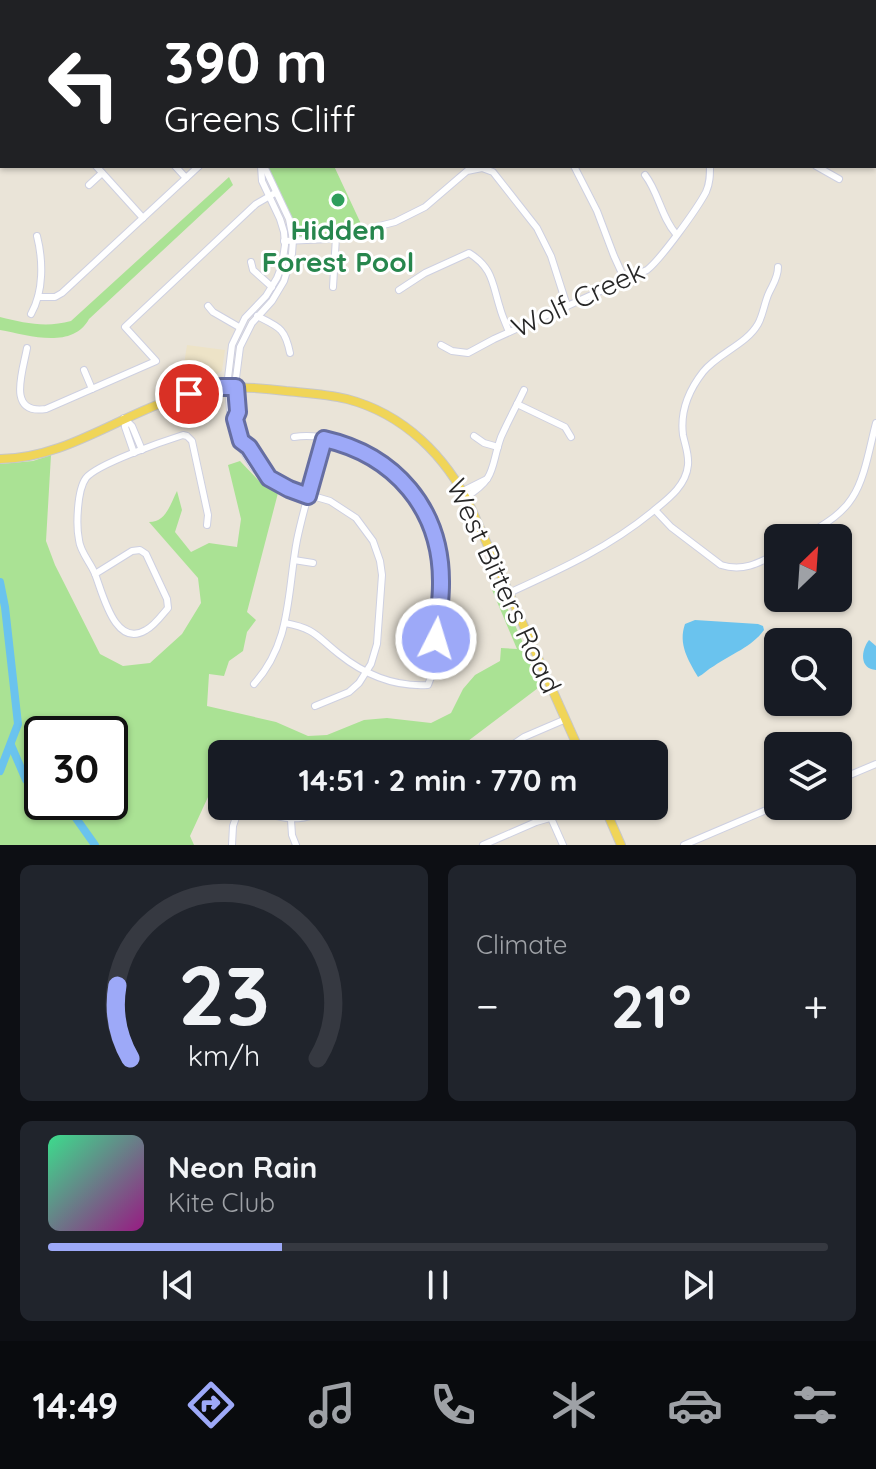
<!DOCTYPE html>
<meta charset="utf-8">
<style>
body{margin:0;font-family:Quicksand,sans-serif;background:#20242c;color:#f1f3f6;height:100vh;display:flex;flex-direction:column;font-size:30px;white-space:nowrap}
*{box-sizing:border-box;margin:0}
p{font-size:26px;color:#9ea1a6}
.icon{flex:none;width:44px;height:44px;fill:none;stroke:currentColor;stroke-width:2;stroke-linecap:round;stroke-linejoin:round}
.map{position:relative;height:845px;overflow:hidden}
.side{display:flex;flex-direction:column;gap:20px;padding:20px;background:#0d0f14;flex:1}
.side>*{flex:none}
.top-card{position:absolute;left:0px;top:0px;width:876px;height:168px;box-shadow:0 2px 6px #0004;background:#202124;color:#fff;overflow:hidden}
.needle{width:52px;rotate:25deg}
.fabs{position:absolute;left:764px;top:524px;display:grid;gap:16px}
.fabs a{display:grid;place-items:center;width:88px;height:88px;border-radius:12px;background:#171b24;box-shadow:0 2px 6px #0004;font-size:40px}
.speed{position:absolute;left:24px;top:716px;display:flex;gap:16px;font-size:40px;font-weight:700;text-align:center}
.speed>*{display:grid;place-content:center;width:104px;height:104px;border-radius:50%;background:#171b24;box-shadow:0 2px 6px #0004;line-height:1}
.speed .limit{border:4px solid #111;border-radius:12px;background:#fff;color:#111}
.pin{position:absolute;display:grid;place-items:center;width:68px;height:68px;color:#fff;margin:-34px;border:4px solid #fff;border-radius:50%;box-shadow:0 2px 8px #0007}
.me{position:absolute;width:88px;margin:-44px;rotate:5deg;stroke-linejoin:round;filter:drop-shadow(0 0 6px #0008)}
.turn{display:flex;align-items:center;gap:28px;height:168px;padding:0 32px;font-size:36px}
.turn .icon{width:104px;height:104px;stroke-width:2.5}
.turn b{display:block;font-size:56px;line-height:68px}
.big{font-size:60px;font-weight:800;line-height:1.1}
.side .tile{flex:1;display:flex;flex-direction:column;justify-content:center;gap:12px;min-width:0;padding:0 28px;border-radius:12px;background:#20242c}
.side .dial{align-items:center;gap:0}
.dial svg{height:208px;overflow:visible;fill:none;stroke:#363941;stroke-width:7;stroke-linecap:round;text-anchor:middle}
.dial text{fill:#f1f3f6;stroke:none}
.song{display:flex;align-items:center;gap:24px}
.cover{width:96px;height:96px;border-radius:12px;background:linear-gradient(135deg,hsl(150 70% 55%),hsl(310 70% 35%))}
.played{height:8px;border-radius:4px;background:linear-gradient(90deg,#9da9f8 30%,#363941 30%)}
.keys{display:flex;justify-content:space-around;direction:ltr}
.heat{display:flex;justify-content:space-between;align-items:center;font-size:44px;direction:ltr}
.side .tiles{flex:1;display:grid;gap:20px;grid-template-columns:1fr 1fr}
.tile:last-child{grid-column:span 2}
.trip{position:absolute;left:208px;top:740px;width:460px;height:80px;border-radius:12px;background:#171b24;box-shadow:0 2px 6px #0004;font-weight:800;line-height:80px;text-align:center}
.tab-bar{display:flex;height:128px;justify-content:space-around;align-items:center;background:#090b0e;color:#9ea1a6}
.tab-bar .icon{width:56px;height:56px}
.tab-bar .current{color:#9da9f8}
.tab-bar b{font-size:36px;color:#f1f3f6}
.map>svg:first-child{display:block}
</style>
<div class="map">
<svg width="876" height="845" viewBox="0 0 876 845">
<rect width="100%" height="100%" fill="#eae4d8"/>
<g fill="#ede3c7">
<polygon points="484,0 644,0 645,2 483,2"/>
<polygon points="187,345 225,350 222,371 209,378 181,384"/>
</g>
<g fill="#aae294" fill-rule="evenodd">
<polygon points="268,166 334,166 362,226 334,235 296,236 287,208 277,191"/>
<path d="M229,177l4,8 -144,134c-17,31 -61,16 -89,11v-13c24,6 46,11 71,4z"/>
<path d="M51,455l-5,86 9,24 45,89 23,12 27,-3 32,-29 19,-31 -3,-25 -49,-56c17,0 21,-17 28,-31l5,19 -7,22 16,20 18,-9 28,4 4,-28 -13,-54 12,-4 20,21 18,11 -31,119 9,8 -9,12 -4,19 -14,10 -5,15 -15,-2 -2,32 69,16 32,14 19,-1 37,-15 23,-2 44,5 20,-10 12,-24 12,-14 25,-14 1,-13 16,1 -27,-64 6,-2 46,102 -74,56 -33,13h-213v33l-8,-3 -24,52 4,9h-194v-381l33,-3zM42,734h68v68h-68z"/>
</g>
<g fill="#6ac3ee">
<path d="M695,620l63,4 5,2 1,4c-12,17 -33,24 -50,36 -6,3 -10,8 -16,11 -10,-17 -20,-33 -13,-53z"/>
<path d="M869,640l7,6v24c-17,-1 -15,-20 -7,-30z"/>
</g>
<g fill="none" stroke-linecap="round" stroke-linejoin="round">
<g stroke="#6ac3ee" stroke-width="8">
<polyline points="0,582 5,607 18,724 0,771"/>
<polyline points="11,745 26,780 42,791"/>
<polyline points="57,802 73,814 95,845"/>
</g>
<defs>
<g id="minor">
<polyline points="104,0 104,2"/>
<polyline points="650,0 651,2"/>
<polyline points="238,2 238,0"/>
<polyline points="297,2 298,0"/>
<polyline points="363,2 364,0"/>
<polyline points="449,2 451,0"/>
<polyline points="668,2 673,0"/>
<polyline points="874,26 876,24"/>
<polyline points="0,31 2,30"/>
<polyline points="0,96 2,95"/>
<polyline points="874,122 876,124"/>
<polyline points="0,146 2,153"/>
<polyline points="96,166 143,218"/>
<polyline points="175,166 186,178"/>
<polyline points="261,166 262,181 280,219 284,232 285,245 282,265 277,278 266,296 245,318 232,345 228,378 230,411 235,419 243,451 253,467 259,473 289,489 330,501 356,518 373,541 380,561 382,575 377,644 371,664 359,683 349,692 315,706"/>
<polyline points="574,166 597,211 614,256 625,280"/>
<polyline points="816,166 839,179"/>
<path d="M645,175c14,18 16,42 31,59"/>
<polyline points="89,185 102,173"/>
<polyline points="284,241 329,239 395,222 425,207 467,171 482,168 493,172 537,228 551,256 567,306"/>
<polyline points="251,262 253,270 272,287"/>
<polyline points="333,287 336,237"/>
<path d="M399,290l26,-17 44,-20c24,15 23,30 31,55 2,8 6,16 9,24"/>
<polyline points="38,297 55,297 62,293 199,166"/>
<polyline points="208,306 213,312 239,327"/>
<path d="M31,314c13,-23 12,-54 6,-78"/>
<path d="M257,316c22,11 28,12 33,37"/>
<path d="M441,345l11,6 16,2 26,-14 153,-69c14,-11 50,-61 59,-78 4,-9 4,-17 4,-26"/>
<path d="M27,348c-4,23 -21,67 19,61l110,-48 -31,-34 131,-123 19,-11"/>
<polyline points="84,370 92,389"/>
<polyline points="517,404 565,427 571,437"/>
<polyline points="235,419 238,412 236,378 240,347 252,323 272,301 284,281 292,254 293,240 289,219 264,166"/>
<polyline points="474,436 484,443 498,447"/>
<polyline points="241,441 249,447 269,478"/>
<polyline points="134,453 125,427 124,418 132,426 142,450"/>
<polyline points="463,491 487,479"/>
<path d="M466,497c31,-19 24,-29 35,-60 7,-16 16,-32 23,-47"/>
<path d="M655,510l16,17 50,38c22,7 38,-2 57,-12"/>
<path d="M802,538c17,-11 39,-22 50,-40 13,-19 18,-53 24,-75"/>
<path d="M140,550l6,4 21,45 1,9c-6,7 -14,18 -22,22 -31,19 -43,-36 -51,-56l37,-23z"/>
<polyline points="294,560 313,563"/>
<path d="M95,574c-4,-11 -15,-22 -16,-34 -3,-14 -2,-50 7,-62 11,-14 78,-37 97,-43l4,1 5,5 16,74 -1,10"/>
<path d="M509,593c52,-24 99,-45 143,-81 16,-13 34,-26 36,-47 1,-11 -3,-20 -5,-30 -3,-23 6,-45 20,-63 15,-19 43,-27 55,-48 5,-9 6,-19 10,-29 4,-10 10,-16 10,-28"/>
<path d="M285,623c31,6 31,13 54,31 25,20 56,33 89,31l3,-8c5,-18 5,-37 7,-55 1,-12 2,-25 3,-37 2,-56 -28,-105 -76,-132 -21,-11 -48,-20 -71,-16"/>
<polyline points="436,639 467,641"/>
<path d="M254,684c38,-42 33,-92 43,-144 7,-34 18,-68 27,-101"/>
<polyline points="499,754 524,737 566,719"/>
<polyline points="838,780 876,764"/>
<path d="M250,806c35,17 53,16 88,0"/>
<polyline points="551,818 563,845"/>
<polyline points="291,820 292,835 296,845"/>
<polyline points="232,845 233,826 240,806"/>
<polyline points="483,845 536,822 591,806"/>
<polyline points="684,845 778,805"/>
</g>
<g id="major">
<path d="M0,459c63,0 119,-43 178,-62 36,-12 71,-11 108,-6 20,2 41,3 61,8 57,15 99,57 124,109l110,246"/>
<polyline points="604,806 621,845"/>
</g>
</defs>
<use href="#minor" stroke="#ced0e1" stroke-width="8"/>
<use href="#major" stroke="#c7c7c7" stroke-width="10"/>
<use href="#minor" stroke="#fff" stroke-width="6"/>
<use href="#major" stroke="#f0d558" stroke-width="8"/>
</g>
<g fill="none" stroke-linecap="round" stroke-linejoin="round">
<defs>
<path id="route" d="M189,394l32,-7h15l2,25 -3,7 6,22 8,6 20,31 20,11 19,7 16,-57c71,16 118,70 117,145 0,18 -3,37 -5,55"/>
</defs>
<use href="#route" stroke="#666ea1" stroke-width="20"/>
<use href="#route" stroke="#9da9f8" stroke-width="14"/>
</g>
<circle fill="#2e9e5b" stroke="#fff" stroke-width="3" cx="338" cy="200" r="8"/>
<g text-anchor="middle" stroke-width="6" stroke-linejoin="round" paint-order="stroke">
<g font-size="28" font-weight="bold" fill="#27864d" stroke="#fff">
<text x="338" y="240">Hidden<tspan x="338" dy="32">Forest Pool</tspan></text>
</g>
<g font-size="28" fill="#272727" stroke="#fff">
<text transform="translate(578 299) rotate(-25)" y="10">Wolf Creek</text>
<text transform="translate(504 586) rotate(65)" y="10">West Bitters Road</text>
</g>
</g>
</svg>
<div class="fabs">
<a><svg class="needle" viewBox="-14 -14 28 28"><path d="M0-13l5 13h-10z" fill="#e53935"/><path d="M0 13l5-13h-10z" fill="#9ea1a6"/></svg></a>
<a><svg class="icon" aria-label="search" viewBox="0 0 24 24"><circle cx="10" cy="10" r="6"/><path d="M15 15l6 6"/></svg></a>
<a><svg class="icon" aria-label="layers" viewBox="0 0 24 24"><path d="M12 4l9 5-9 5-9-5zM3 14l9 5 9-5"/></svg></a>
</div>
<div class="speed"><div class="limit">30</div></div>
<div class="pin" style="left:189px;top:394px;background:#d93025"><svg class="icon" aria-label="arrive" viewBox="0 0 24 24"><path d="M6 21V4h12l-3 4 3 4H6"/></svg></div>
<svg class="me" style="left:436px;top:639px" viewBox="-20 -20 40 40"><circle r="17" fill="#9da9f8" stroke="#fff" stroke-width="3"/><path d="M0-11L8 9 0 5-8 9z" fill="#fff"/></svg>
<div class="trip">14:51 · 2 min · 770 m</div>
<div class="top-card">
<div class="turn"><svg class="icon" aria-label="left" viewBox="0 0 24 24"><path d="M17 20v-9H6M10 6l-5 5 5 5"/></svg><div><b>390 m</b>Greens Cliff</div></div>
</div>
</div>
<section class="side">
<div class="tiles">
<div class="tile dial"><svg viewBox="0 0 100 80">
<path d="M14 69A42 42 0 1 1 86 69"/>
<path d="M14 69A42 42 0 0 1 9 41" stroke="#9da9f8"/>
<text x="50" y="56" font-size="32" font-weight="700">23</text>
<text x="50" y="72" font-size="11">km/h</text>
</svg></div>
<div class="tile"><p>Climate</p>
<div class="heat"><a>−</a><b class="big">21°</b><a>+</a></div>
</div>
<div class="tile">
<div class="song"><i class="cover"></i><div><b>Neon Rain</b><p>Kite Club</p></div></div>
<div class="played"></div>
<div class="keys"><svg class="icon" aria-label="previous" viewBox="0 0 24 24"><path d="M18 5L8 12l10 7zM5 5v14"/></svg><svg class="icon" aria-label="pause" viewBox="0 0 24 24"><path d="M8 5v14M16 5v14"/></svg><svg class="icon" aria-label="next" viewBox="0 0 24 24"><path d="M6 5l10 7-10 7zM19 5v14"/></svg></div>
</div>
</div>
</section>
<nav class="tab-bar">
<b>14:49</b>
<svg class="icon current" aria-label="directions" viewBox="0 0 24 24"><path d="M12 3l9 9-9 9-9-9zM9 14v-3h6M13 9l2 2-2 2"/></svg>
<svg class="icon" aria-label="music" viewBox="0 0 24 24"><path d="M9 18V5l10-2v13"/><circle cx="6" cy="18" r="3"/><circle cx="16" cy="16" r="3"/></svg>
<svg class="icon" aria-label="phone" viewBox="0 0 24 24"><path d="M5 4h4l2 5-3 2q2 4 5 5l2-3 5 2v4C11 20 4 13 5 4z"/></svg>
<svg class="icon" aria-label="climate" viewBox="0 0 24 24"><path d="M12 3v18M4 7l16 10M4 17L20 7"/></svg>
<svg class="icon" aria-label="car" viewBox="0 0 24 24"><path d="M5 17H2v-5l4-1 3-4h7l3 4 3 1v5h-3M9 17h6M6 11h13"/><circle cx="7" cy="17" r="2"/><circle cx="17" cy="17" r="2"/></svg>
<svg class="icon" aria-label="filters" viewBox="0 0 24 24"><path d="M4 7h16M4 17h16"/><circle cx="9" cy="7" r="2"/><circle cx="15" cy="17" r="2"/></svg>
</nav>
